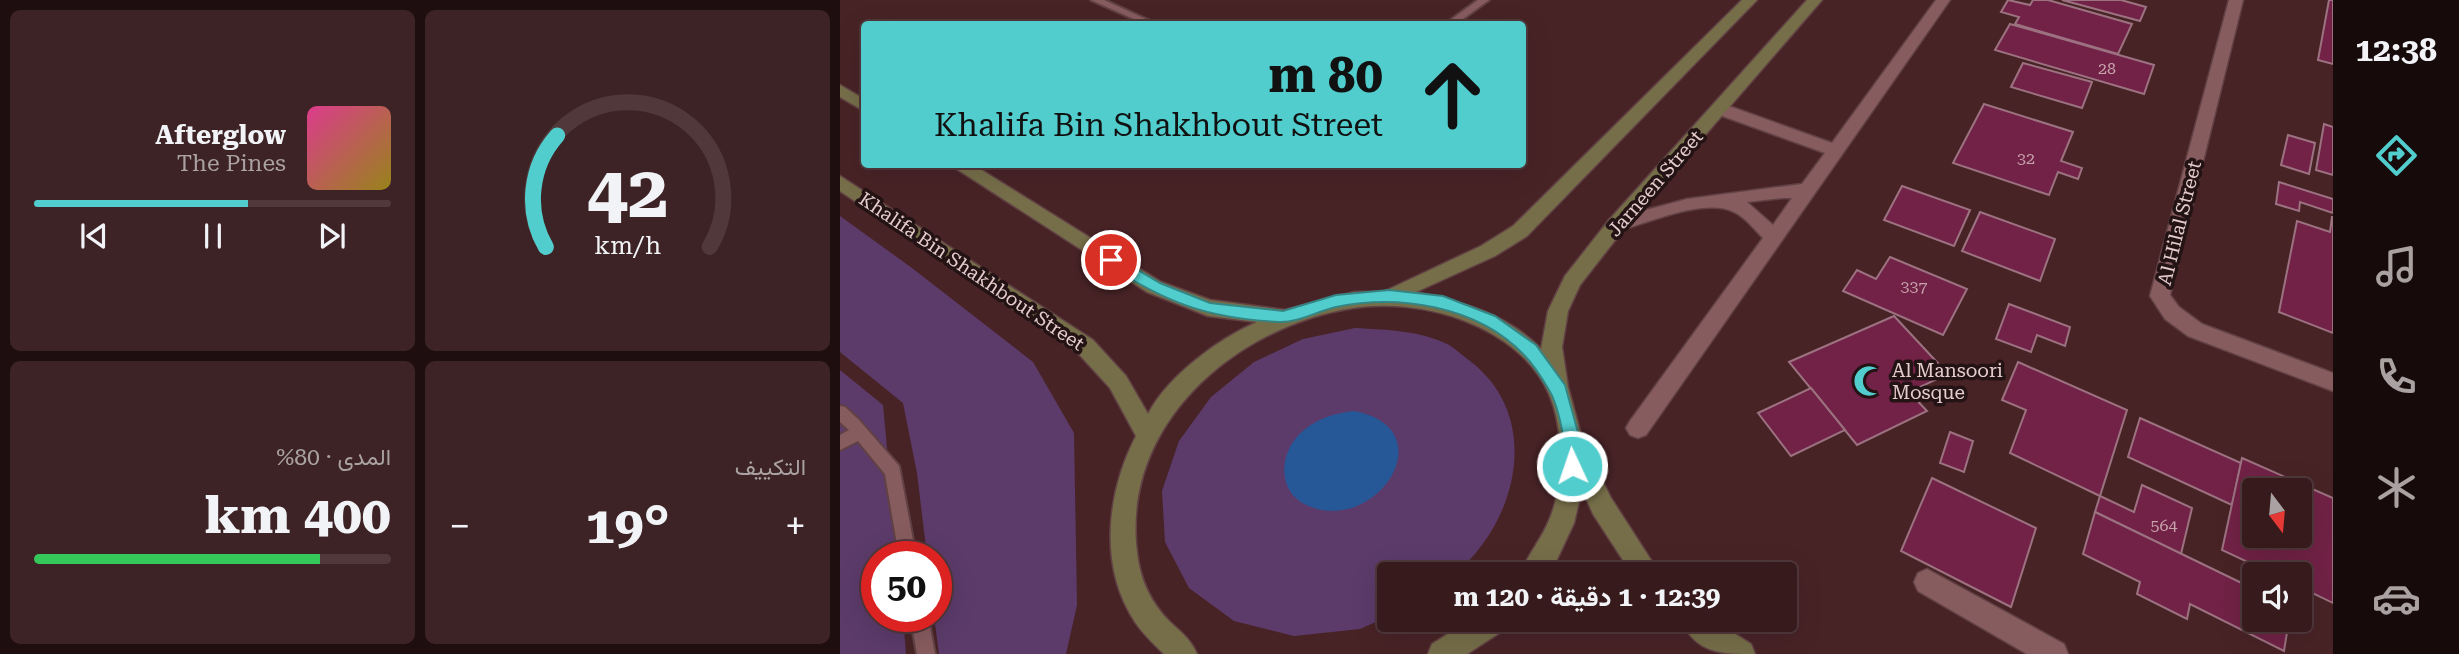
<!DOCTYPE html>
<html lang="ar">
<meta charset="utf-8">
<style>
body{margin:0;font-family:"Roboto Serif",Vazirmatn,serif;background:#3d2325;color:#f1f3f6;direction:rtl;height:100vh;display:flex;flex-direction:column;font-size:26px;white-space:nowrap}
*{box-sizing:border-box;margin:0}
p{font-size:23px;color:#aaa1a3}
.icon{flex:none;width:38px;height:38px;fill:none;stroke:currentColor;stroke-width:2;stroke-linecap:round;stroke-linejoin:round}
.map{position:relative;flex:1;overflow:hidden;direction:ltr}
.panel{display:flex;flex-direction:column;gap:10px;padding:10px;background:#1e0e0f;width:840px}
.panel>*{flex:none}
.guide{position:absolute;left:21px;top:21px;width:665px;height:147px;border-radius:7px;box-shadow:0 7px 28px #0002,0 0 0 2px #50383b;direction:rtl;background:#52cdcd;color:#111;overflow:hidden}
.needle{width:46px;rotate:164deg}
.tools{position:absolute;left:1402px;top:478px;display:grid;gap:14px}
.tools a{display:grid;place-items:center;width:70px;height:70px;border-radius:7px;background:#361a1c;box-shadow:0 7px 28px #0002,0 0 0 2px #50383b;font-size:35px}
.speed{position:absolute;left:21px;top:541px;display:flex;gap:14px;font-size:35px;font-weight:700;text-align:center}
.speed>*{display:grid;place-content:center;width:91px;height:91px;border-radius:50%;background:#361a1c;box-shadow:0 7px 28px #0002,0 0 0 2px #50383b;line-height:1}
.speed .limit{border:10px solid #d22;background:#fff;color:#111}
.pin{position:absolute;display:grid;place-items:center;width:60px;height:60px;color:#fff;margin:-30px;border:4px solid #fff;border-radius:50%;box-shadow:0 2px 7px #0007}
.me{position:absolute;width:77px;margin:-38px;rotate:357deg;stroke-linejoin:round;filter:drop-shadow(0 0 5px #0008)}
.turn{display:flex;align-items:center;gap:24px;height:147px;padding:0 28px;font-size:32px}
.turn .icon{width:91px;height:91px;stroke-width:2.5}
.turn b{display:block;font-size:49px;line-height:60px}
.big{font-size:52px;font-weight:700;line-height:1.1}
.panel .tile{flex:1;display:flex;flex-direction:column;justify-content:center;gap:10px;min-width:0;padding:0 24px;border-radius:10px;background:#3d2325}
.panel .dial{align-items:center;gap:0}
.dial svg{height:182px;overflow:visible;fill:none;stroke:#50383b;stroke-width:7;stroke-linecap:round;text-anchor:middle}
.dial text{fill:#f1f3f6;stroke:none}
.song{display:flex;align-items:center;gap:21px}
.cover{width:84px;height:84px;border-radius:10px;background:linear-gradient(135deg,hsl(330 70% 55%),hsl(50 70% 35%))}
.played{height:7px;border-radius:4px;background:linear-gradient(90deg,#52cdcd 60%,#50383b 60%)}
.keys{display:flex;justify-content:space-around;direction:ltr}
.heat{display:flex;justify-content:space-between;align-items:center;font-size:38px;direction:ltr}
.charge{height:10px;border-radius:5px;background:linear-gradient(90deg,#34c759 80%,#50383b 0)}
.panel .tiles{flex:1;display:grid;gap:10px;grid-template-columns:repeat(2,1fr)}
.trip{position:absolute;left:537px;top:562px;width:420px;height:70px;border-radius:7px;background:#361a1c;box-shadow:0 7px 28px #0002,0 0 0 2px #50383b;font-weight:700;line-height:70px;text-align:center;direction:rtl}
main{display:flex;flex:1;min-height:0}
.dock{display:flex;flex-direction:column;width:126px;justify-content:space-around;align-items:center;background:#160a0b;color:#aaa1a3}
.dock .icon{width:49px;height:49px}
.dock .active{color:#52cdcd}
.dock b{font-size:32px;color:#f1f3f6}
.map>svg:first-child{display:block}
</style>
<main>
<nav class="dock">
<b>12:38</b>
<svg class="icon active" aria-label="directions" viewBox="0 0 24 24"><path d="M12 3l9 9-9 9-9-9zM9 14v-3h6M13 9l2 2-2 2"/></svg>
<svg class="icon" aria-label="music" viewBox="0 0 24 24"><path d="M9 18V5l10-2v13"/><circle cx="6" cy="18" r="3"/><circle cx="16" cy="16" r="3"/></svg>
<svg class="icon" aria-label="phone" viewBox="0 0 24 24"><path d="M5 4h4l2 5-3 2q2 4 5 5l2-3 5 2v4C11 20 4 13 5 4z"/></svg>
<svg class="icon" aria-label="climate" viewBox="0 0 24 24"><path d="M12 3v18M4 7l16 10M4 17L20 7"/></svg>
<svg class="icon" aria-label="car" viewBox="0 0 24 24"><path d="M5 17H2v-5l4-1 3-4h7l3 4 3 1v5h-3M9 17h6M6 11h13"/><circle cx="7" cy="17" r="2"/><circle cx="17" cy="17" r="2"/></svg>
</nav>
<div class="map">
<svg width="1493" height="654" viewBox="0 0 1493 654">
<rect width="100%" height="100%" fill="#482326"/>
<g fill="#5c3b6a">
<polygon points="0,216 72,268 193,362 234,433 237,605 226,654 99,654 94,616 96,556 87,556 77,473 63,403 0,352"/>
<path d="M515,328c32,2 64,2 94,17 7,4 14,11 21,16 73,56 48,160 -15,213h-65l-1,42 -29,13 -66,7 -60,-15 -45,-33 -24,-46 -3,-51 17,-50 32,-44 43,-35 49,-23z"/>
<polygon points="0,370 43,405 57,556 37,556 37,616 63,616 66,654 0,654"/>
</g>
<path fill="#265897" d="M514,411c91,17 25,121 -43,96 -36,-13 -33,-56 -7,-77 15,-12 31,-17 50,-19z"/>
<g fill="#712246" stroke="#9c7281" stroke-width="2" fill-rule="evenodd">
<polygon points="1168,0 1190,5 1193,0 1208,0 1292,24 1278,54 1175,24 1179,17 1161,12"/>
<polygon points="1222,0 1281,0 1306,7 1300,21"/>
<polygon points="1489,0 1493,0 1493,64 1478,60"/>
<polygon points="1170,24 1314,65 1304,94 1155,50"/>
<polygon points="1183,63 1252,82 1242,108 1171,87"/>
<polygon points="1144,104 1233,132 1221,161 1242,168 1238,179 1218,172 1209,195 1113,163"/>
<polygon points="1484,124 1493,127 1493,175 1476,170"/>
<polygon points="1448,135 1475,143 1469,174 1441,165"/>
<polygon points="1439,182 1493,199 1493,213 1460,202 1459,211 1436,204"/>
<polygon points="1062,186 1130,210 1114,246 1044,220"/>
<polygon points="1140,212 1215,239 1200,281 1122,251"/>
<polygon points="1492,217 1493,217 1493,333 1439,312 1457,221 1490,232"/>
<polygon points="1050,257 1127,289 1103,335 1003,291 1017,270 1036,279"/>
<polygon points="1169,304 1230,327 1225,346 1197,335 1191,352 1156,339"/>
<polygon points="1054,316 1108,374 1069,392 1087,411 1017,445 949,362"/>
<polygon points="1178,362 1287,410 1260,496 1170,453 1186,410 1162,400"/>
<polygon points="971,388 1005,430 951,456 918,413"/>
<polygon points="1300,418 1401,463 1392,505 1288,457"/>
<polygon points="1110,432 1133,441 1124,472 1100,463"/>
<path d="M1402,458l91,40v105l-33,-16v-13h-27l-51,-24zM1414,490h46v46h-46z"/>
<polygon points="1092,478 1196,528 1171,607 1061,551"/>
<polygon points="1302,485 1352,508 1341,554 1255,512 1260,496 1294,512"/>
<polygon points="1255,512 1414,589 1414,620 1449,620 1444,651 1350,604 1347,619 1297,594 1300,582 1243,554"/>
</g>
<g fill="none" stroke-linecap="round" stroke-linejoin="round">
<defs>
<g id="lane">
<polygon points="251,0 264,0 317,24 305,24"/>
<polygon points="638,0 649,0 616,24 605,24"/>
<polygon points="0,406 5,407 19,420 59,466 76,556 59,556 45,474 18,441 0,450 0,435 9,430 0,422"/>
<polygon points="70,616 88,616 95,654 77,654"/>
</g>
<g id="street">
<path d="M1096,0h14l-304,435 -8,3 -8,-3 -4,-7 4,-7 133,-183c-9,-9 -18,-21 -29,-26 -28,-15 -88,11 -118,20l-7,-2 -2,-5 2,-5 78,-21 115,-15 23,-31 -111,-40 -2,-4 2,-4h12l106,38zM943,198h9l-19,27 -26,-23z"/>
<polygon points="1389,0 1403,0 1330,295 1339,307 1362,324 1493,373 1493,391 1348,336 1325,319 1310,296"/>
<polygon points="1087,569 1224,644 1228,654 1187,654 1078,591 1074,582 1078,573"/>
</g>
<g id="secondary">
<path d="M902,0h15l-230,236 -32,20 -79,36c47,11 90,21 125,57l7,-38 17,-35 44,-56 198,-220h15l-199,230 -43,55 -12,26 -6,36 6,40 15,55 28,56 49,76h-28l-39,-60 -11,-25 -8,34 -21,45 -4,6h-29c11,-26 27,-40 35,-71 8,-34 8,-76 -6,-109 -30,-69 -128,-97 -196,-86 -117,18 -232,116 -216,244 3,28 13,50 33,70 11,10 21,18 27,32h-33c-10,-10 -21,-20 -29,-32 -37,-56 -28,-130 1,-186l-26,-48 -33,-36 -237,-161v-15l253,164 33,36 22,38c20,-38 70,-75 109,-92l-49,-6 -61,-24 -198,-128h23l189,118 49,18 75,10 70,-18h28l98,-46 32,-20z"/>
<polygon points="0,85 24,99 24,111 0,97"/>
<polygon points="630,620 667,620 664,630 627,654 588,654 592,644"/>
<path d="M841,620h32l38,24 4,10c-33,0 -59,0 -74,-34z"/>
</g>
</defs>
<use href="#lane" stroke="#614144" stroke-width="4"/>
<use href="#street" stroke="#614144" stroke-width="3"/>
<use href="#secondary" stroke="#614144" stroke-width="3"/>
<use href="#lane" fill="#875c5f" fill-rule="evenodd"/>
<use href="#street" fill="#875c5f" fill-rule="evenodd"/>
<use href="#secondary" fill="#766e49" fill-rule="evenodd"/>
</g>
<path fill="#52cdcd" stroke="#358585" stroke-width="2" d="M271,254l49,29 50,20 73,8 53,-16 53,-5 54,6 52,20 41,29 29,40 17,62 -4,25 -6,2 -7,-2c-4,-9 0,-17 -1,-26 -1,-16 -7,-43 -15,-56 -7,-12 -16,-26 -25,-35 -46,-49 -125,-61 -188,-48 -18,4 -39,16 -57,15 -73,-4 -112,-19 -173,-58l-3,-4 3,-4z"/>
<defs>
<symbol id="mosque-bare" viewBox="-9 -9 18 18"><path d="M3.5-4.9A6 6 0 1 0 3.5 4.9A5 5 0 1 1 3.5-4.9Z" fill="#52cdcd" stroke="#231314" stroke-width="2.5" paint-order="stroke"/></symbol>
</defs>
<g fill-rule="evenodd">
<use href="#mosque-bare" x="1007" y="359" width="44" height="44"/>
</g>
<g text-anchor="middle" stroke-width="7" stroke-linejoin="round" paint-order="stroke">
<g font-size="16" fill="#c8a2ab">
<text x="1267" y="74">28</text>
<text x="1186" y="164">32</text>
<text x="1074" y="292">337</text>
<text x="1324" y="531">564</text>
</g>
<g font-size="19" fill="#e5cccd" stroke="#231314">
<text transform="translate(815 183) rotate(-49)" y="7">Jarneen Street</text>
<text transform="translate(1339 223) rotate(-76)" y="7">Al Hilal Street</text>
<text transform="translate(132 271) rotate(34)" y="7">Khalifa Bin Shakhbout Street</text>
</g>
<g font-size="19" fill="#e5cccd" stroke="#231314" text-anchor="start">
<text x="1052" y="377">Al Mansoori<tspan x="1052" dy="22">Mosque</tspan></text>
</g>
</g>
</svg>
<div class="tools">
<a><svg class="needle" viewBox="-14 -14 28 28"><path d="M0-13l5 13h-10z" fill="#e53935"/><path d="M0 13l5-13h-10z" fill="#aaa1a3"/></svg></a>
<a><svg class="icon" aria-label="sound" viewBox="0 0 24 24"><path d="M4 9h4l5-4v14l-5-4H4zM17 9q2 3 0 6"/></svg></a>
</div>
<div class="speed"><div class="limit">50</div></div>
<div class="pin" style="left:271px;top:260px;background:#d93025"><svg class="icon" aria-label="arrive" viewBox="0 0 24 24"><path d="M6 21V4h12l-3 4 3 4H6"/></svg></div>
<svg class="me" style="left:732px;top:466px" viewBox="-20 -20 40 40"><circle r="17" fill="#52cdcd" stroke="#fff" stroke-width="3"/><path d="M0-11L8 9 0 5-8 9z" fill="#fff"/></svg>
<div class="trip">12:39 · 1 دقيقة · 120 m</div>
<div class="guide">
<div class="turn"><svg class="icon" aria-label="ahead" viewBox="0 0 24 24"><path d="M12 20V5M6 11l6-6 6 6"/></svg><div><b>80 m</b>Khalifa Bin Shakhbout Street</div></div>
</div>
</div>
<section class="panel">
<div class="tiles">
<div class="tile dial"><svg viewBox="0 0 100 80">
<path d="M14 69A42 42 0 1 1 86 69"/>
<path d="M14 69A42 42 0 0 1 19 20" stroke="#52cdcd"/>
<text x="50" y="56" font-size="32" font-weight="700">42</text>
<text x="50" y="72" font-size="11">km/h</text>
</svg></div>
<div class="tile">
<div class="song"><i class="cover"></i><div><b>Afterglow</b><p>The Pines</p></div></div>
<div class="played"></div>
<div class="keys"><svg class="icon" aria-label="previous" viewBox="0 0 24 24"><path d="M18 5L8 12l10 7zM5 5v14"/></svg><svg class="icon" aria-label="pause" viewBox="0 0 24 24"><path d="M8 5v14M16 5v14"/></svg><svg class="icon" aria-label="next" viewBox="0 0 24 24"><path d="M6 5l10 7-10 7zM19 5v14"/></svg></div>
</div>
<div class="tile"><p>التكييف</p>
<div class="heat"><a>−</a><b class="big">19°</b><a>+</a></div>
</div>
<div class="tile"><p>المدى · 80%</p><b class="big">400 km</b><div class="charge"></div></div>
</div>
</section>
</main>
